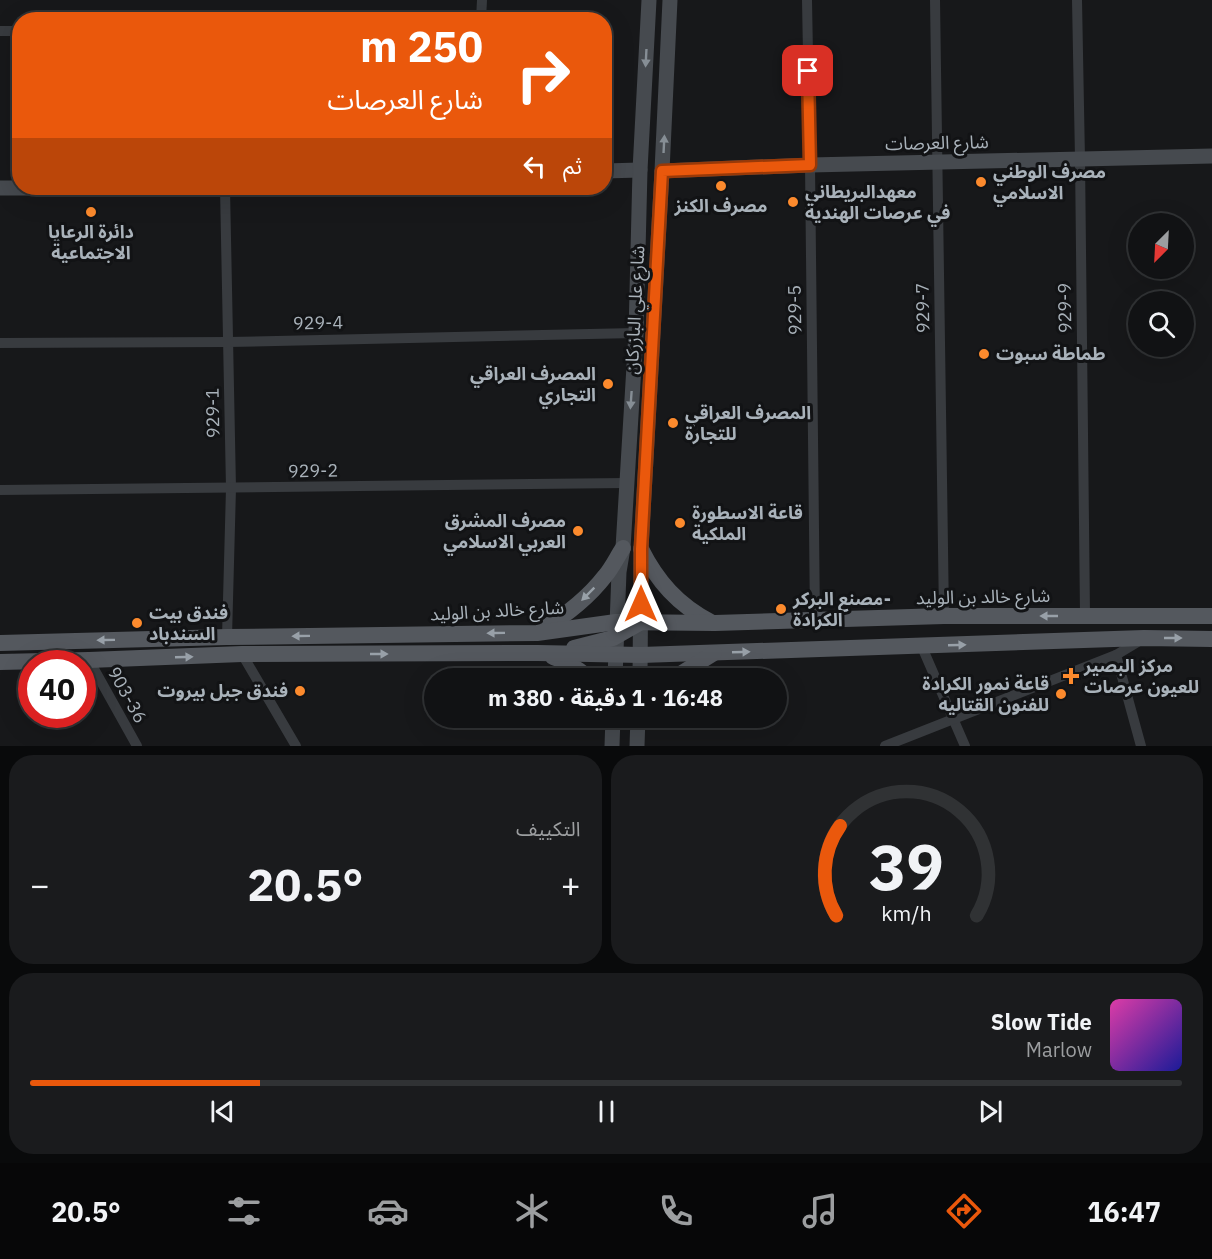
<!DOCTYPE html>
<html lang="ar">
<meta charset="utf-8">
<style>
body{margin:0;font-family:"IBM Plex Sans","Noto Sans Arabic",sans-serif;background:#1a1b1d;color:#f1f3f6;direction:rtl;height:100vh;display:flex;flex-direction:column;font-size:22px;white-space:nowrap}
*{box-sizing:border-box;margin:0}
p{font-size:20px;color:#9c9ea0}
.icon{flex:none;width:33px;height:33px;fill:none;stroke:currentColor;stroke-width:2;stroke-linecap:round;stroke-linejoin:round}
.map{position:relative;height:746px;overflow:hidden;direction:ltr}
.sheet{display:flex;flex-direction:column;gap:9px;padding:9px;background:#090a0b;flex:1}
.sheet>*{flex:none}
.guide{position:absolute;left:12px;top:12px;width:600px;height:183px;border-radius:24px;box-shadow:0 6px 24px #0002,0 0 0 2px #303234;direction:rtl;background:#ea580c;color:#fff;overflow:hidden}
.needle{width:39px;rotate:204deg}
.tools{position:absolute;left:1128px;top:213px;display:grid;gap:12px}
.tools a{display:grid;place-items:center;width:66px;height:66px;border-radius:50%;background:#111214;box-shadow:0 6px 24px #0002,0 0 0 2px #303234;font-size:30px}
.speed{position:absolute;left:18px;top:650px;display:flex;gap:12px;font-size:30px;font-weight:700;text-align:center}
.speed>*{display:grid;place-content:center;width:78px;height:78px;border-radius:50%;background:#111214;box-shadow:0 6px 24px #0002,0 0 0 2px #303234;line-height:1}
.speed .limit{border:9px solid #d22;background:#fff;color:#111}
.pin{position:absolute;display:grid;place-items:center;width:51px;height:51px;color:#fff;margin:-26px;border-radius:12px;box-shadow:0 3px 9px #0006}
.me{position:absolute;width:66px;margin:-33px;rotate:0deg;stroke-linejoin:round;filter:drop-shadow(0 0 4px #0008)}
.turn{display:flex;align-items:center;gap:21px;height:126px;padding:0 30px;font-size:27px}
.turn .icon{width:78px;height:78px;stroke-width:2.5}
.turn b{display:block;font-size:42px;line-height:51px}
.then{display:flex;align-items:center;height:57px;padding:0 30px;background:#0003;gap:12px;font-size:22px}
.big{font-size:45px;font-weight:700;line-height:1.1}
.sheet .card{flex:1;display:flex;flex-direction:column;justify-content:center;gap:9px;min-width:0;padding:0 21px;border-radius:24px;background:#1a1b1d}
.sheet .dial{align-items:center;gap:0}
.dial svg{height:156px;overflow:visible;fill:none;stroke:#303234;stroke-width:7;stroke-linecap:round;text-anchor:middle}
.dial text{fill:#f1f3f6;stroke:none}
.song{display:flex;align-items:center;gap:18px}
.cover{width:72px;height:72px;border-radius:9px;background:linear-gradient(135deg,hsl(320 70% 55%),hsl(240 70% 35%))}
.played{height:6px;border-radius:3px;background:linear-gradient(90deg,#ea580c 20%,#303234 20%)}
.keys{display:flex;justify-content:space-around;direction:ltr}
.heat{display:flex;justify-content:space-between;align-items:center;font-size:33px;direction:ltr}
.sheet .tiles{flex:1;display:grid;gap:9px;grid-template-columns:1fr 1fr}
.card:last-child{grid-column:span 2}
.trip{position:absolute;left:424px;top:668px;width:363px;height:60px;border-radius:30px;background:#111214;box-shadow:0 6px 24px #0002,0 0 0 2px #303234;font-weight:700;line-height:60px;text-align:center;direction:rtl}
.tab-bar{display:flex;height:96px;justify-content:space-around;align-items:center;background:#070708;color:#9c9ea0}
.tab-bar .icon{width:42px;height:42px}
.tab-bar .selected{color:#ea580c}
.tab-bar b{font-size:27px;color:#f1f3f6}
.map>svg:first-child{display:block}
</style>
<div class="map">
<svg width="1212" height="746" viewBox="0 0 1212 746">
<rect width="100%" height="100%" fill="#17181a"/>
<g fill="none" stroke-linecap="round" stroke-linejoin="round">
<g stroke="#383b3f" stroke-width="10">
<polyline points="807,0 810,165 815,620"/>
<polyline points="935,0 944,616"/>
<polyline points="1077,0 1080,159 1085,615"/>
<polyline points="481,20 482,0"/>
<polyline points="0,31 20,31"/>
<polyline points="225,188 231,488 227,637"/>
<polyline points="0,343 228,342 636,333"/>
<polyline points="0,490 626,483"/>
<polyline points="922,647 965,746"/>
<polyline points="242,654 296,746"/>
<polyline points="1116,655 1141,746"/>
<polyline points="89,660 137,746"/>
<polyline points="885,746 1116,655 1141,640"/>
</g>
<g stroke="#464a4f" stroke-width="15">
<polyline points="604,171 640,170"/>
<polyline points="662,171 810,165 1212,156"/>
<polyline points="0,188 29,188"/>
<polyline points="615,678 619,572 623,548 636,333 640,170 649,0"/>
<polyline points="640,678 641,549 662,171 670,0"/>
<polyline points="612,746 613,717"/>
<polyline points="637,746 638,717"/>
</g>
<g stroke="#54585e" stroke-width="16">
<path d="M641,549c16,32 37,56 70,73"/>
<path d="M543,629c23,-14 45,-31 62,-53 7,-8 12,-19 18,-28"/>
<polyline points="0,643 227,637 537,633 616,622 715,623 944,616 1212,616"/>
<polyline points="574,648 613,638 641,622"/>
<path d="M553,657c14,4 25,12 36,21"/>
<polyline points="0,662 89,660 242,654 538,653 641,655 1144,638 1212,639"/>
<polyline points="674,678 714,653"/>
</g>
</g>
<defs><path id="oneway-solid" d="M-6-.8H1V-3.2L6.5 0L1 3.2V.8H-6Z" transform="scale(1.5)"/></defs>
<g fill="#868e95">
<use href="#oneway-solid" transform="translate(646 58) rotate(93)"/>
<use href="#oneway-solid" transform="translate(664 144) rotate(-87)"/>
<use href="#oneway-solid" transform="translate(631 400) rotate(94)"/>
</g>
<g fill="#98a0a8">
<use href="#oneway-solid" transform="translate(588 594) rotate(135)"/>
<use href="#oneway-solid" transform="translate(1049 616) rotate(180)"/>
<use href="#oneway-solid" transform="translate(496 633) rotate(179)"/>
<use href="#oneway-solid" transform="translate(301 636) rotate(179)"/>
<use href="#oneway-solid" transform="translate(1173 638)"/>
<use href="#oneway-solid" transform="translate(106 640) rotate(179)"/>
<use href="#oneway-solid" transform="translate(957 645) rotate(-2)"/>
<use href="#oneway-solid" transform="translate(741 652) rotate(-2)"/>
<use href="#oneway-solid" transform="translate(379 654)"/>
<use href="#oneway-solid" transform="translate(184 657) rotate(-2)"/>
</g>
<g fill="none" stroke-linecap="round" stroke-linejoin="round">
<defs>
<polyline id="route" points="641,604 641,549 662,171 810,165 808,71"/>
</defs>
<use href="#route" stroke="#983908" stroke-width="15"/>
<use href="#route" stroke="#ea580c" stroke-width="10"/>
</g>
<g fill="#fc8a2d" stroke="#121315" stroke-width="2">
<circle cx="981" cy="182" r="6"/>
<circle cx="721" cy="186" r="6"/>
<circle cx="793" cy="202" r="6"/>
<circle cx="91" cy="212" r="6"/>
<circle cx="984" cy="354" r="6"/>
<circle cx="608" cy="384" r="6"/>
<circle cx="673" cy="423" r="6"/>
<circle cx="680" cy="523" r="6"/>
<circle cx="578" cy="531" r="6"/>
<circle cx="781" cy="609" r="6"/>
<circle cx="137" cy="623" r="6"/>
<path d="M1068 667h6v6h6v6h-6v6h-6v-6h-6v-6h6z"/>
<circle cx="300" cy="691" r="6"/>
<circle cx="1061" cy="694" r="6"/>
</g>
<g text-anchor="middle" stroke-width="6" stroke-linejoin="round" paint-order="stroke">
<g font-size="18" fill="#a9b2ba" stroke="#121315">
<text transform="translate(937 143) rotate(-1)" y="6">شارع العرصات</text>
<text transform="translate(923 308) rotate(-91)" y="6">929-7</text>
<text transform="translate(1065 308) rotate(-91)" y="6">929-9</text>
<text transform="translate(635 310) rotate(-87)" y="6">شارع علي البازركان</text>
<text transform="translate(795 310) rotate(-91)" y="6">929-5</text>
<text transform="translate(318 323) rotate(-1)" y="6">929-4</text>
<text transform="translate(213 413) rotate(-91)" y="6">929-1</text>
<text transform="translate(313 471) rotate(-1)" y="6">929-2</text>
<text transform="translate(983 597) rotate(-1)" y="6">شارع خالد بن الوليد</text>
<text transform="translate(497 611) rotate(-3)" y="6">شارع خالد بن الوليد</text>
<text transform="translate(127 695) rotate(61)" y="6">903-36</text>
</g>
<g font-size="18" font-weight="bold" fill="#a9b2ba" stroke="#121315" text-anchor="start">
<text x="993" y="178">مصرف الوطني<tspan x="993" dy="21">الاسلامي</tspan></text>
<text x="805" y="198">معهدالبريطاني<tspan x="805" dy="21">في عرصات الهندية</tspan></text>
<text x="721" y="212" text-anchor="middle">مصرف الكنز</text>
<text x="91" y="238" text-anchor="middle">دائرة الرعايا<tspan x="91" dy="21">الاجتماعية</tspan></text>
<text x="996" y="360">طماطة سبوت</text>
<text x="596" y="380" text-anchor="end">المصرف العراقي<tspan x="596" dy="21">التجاري</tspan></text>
<text x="685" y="419">المصرف العراقي<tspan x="685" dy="21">للتجارة</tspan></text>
<text x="692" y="519">قاعة الاسطورة<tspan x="692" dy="21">الملكية</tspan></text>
<text x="566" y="527" text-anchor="end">مصرف المشرق<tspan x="566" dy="21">العربي الاسلامي</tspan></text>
<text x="793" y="605">مصنع البركر-<tspan x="793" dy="21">الكرادة</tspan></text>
<text x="149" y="619">فندق بيت<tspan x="149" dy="21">السندباد</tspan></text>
<text x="1084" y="672">مركز البصير<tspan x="1084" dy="21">للعيون عرصات</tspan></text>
<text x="1049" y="690" text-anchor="end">قاعة نمور الكرادة<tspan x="1049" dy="21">للفنون القتاليه</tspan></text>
<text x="288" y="697" text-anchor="end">فندق جبل بيروت</text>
</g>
</g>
</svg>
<div class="tools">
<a><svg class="needle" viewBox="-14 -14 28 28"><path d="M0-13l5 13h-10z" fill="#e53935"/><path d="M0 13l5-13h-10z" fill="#9c9ea0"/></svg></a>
<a><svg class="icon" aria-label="search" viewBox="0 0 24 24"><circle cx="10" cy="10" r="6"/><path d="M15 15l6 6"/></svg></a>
</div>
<div class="speed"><div class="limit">40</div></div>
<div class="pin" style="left:808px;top:71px;background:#d93025"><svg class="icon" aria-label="arrive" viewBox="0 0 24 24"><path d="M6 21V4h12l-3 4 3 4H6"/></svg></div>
<svg class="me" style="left:641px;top:604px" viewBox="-20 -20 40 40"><path d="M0-17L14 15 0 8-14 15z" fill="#ea580c" stroke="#fff" stroke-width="4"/></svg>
<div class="trip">16:48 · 1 دقيقة · 380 m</div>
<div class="guide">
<div class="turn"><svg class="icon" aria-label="right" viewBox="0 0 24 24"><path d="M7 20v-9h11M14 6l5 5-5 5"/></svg><div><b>250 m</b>شارع العرصات</div></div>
<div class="then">ثم<svg class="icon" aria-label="left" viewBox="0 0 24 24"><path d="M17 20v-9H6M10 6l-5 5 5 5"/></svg></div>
</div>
</div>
<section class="sheet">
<div class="tiles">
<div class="card dial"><svg viewBox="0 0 100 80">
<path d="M14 69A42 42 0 1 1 86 69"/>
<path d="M14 69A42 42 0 0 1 16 23" stroke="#ea580c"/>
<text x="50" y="56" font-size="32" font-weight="700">39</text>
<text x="50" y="72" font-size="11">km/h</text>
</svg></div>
<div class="card"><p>التكييف</p>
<div class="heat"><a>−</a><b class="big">20.5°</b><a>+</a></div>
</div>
<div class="card">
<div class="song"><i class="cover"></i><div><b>Slow Tide</b><p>Marlow</p></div></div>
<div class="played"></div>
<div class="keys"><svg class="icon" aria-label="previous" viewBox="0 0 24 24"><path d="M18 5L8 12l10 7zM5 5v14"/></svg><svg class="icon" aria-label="pause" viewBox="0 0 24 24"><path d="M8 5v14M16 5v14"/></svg><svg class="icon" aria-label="next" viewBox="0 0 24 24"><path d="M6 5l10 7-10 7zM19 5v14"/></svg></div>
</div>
</div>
</section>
<nav class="tab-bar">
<b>16:47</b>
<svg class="icon selected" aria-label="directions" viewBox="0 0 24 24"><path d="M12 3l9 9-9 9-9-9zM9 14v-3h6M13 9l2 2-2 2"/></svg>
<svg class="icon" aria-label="music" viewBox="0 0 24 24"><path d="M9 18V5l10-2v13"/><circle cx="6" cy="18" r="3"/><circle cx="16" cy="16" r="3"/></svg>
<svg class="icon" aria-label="phone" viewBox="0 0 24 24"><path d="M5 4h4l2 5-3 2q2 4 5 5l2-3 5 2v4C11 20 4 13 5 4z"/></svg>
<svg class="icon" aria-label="climate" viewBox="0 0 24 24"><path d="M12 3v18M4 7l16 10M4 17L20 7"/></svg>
<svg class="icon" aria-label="car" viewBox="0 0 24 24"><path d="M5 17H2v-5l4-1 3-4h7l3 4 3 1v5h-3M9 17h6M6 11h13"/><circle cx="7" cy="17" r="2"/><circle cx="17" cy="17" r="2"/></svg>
<svg class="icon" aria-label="filters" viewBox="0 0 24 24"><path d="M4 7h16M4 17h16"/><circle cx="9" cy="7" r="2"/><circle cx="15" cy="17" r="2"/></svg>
<b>20.5°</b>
</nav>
